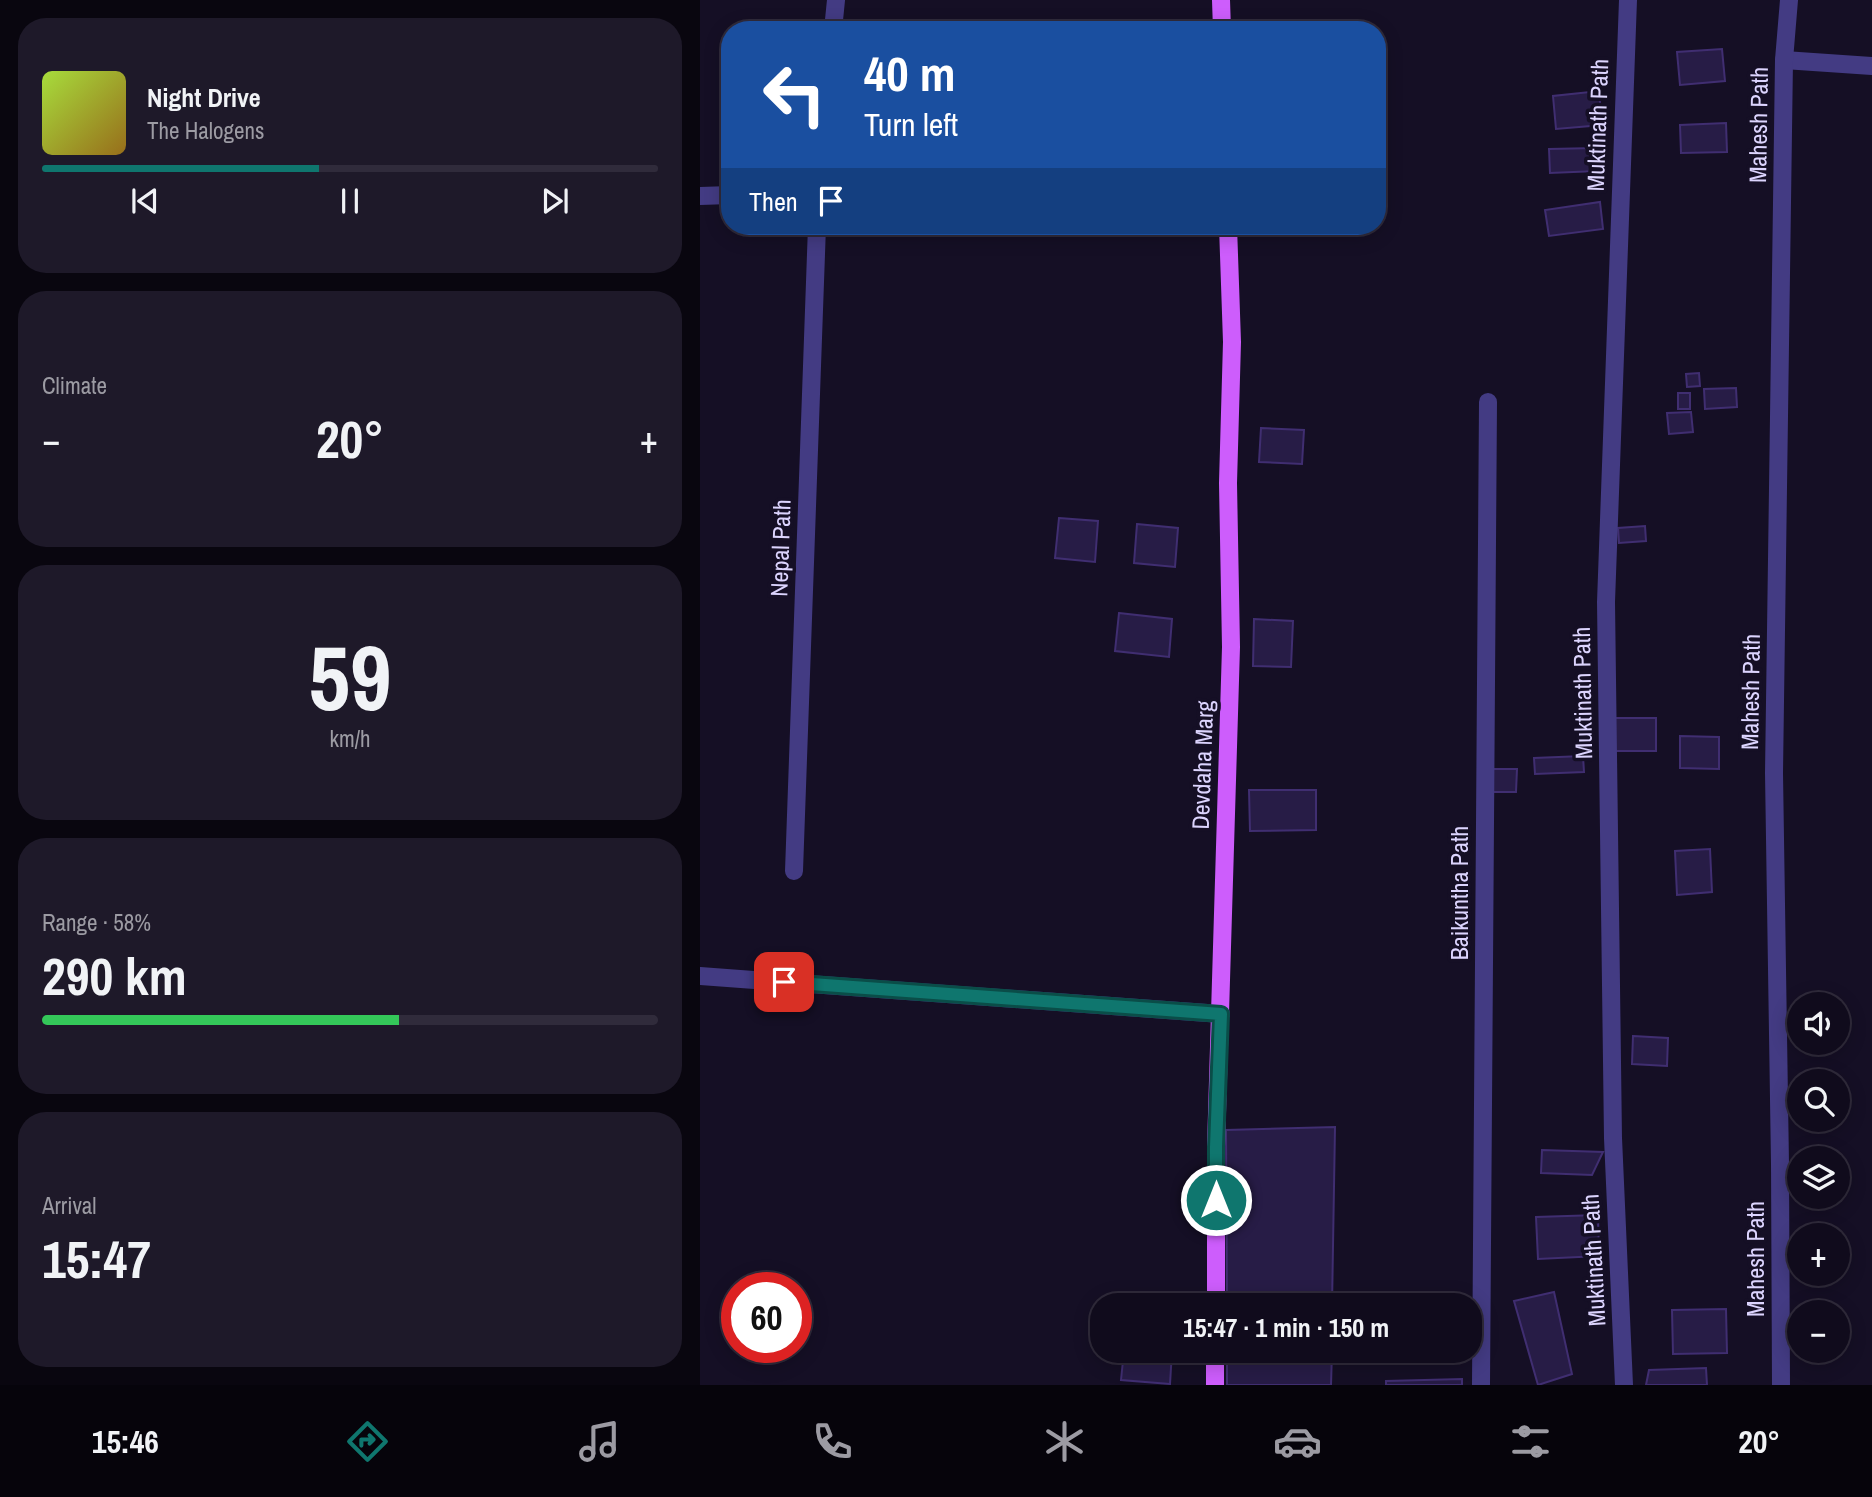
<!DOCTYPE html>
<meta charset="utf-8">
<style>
body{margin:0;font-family:"Archivo Narrow",sans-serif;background:#1e1929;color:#f1f3f6;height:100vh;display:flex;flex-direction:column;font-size:26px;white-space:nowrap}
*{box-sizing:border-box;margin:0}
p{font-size:23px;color:#9c9ba3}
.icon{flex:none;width:38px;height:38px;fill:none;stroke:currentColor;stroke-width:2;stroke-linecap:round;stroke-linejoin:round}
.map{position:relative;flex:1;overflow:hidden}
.drawer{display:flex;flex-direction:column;gap:18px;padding:18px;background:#09060f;width:700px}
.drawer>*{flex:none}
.guide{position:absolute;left:21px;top:21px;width:665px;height:214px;border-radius:28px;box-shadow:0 4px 18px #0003,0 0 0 2px #302b3b;background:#1a4fa0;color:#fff;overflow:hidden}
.tools{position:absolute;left:1087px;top:992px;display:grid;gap:14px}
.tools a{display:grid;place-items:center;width:63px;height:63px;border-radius:50%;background:#100b1c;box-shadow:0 4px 18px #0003,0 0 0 2px #302b3b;font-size:35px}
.speed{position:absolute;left:21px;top:1272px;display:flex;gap:14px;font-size:35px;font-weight:700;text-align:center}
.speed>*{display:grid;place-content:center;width:91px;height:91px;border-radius:50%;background:#100b1c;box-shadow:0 4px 18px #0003,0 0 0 2px #302b3b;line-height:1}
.speed .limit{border:10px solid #d22;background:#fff;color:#111}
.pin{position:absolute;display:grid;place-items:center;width:60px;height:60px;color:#fff;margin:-30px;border-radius:14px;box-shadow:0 4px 10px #0006}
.me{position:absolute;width:77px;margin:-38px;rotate:0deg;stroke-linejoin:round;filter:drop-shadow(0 0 5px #0008)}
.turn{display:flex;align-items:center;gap:24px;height:147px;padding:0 28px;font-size:32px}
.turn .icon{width:91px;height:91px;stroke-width:2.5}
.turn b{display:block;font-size:49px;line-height:60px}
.then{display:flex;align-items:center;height:66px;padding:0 28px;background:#0003;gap:14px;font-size:26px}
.big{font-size:52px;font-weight:700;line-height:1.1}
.drawer .tile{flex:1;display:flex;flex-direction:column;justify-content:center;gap:10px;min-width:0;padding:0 24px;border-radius:28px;background:#1e1929}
.drawer .dial{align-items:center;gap:0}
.dial b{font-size:91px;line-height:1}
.song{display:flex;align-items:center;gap:21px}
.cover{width:84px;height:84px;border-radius:10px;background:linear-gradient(135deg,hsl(80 70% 55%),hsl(40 70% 35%))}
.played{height:7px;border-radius:4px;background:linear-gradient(90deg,#0f766e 45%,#302b3b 45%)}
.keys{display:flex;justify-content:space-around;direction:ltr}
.heat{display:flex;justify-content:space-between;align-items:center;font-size:38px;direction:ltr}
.charge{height:10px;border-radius:5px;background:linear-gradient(90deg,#34c759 58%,#302b3b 0)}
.trip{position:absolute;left:390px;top:1293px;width:392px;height:70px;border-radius:28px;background:#100b1c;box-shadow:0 4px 18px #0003,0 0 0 2px #302b3b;font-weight:700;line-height:70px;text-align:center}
.dock{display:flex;height:112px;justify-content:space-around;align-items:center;background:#06040b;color:#9c9ba3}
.dock .icon{width:49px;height:49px}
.dock .on{color:#0f766e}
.dock b{font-size:32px;color:#f1f3f6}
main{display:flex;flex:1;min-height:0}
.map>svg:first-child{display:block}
</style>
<main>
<section class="drawer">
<div class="tile">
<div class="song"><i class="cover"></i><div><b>Night Drive</b><p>The Halogens</p></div></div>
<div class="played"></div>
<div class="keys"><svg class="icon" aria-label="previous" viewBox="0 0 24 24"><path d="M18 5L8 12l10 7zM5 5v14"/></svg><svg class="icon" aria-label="pause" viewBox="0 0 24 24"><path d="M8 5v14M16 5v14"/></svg><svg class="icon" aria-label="next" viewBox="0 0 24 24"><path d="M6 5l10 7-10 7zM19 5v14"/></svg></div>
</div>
<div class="tile"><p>Climate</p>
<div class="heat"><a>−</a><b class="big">20°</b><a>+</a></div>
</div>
<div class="tile dial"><b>59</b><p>km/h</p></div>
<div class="tile"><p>Range · 58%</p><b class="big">290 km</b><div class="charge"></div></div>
<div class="tile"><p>Arrival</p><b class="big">15:47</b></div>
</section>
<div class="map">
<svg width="1172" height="1385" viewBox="0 0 1172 1385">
<rect width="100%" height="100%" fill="#150f25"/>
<g fill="#271c46" stroke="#402e71" stroke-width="2">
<polygon points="1022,49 1025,81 980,85 977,52"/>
<polygon points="899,91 902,125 856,129 853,96"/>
<polygon points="1026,123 1027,152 981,153 980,125"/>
<polygon points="896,148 897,171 850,173 849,149"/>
<polygon points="900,202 903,229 849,236 845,210"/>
<polygon points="999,373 1000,386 987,387 986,374"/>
<polygon points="1036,388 1037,407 1005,409 1004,389"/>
<rect x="978" y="393" width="12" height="16"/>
<polygon points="991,412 993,432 969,434 967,413"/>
<polygon points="561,428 604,430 602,464 559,462"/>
<polygon points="359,518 398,521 395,562 355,558"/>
<polygon points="437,524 478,528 475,567 434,563"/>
<polygon points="945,526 946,541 919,543 918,528"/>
<polygon points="419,613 472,619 469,657 415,651"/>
<polygon points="554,619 593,621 591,667 553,666"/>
<rect x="914" y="718" width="42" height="33"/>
<polygon points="980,736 1019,737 1019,769 980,768"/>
<polygon points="883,756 884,772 835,774 834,758"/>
<polygon points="792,769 817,769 816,792 791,792"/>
<polygon points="549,790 616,790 616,830 550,831"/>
<polygon points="1010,849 1012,892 977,895 975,851"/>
<polygon points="933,1036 968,1038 967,1066 932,1064"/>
<polygon points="635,1127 632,1306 527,1306 526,1130"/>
<polygon points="842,1150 903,1152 892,1175 841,1173"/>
<polygon points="898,1215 899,1256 838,1259 836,1217"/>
<polygon points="854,1292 872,1374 838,1385 814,1301"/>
<polygon points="1026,1309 1027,1353 973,1354 972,1310"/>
<polygon points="424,1351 472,1351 470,1384 421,1380"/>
<polygon points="527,1351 632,1351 631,1385 527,1385"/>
<polygon points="1006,1368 1007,1385 946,1385 949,1370"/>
<polygon points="762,1379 762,1385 686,1385 686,1381"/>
</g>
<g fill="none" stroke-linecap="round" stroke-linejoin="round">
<g stroke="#433b83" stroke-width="18">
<polyline points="133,30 136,0"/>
<polyline points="1084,60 1172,66"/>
<polyline points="0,196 30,195"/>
<polyline points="94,871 117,226"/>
<polyline points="0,976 521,1014"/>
<polyline points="781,1385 788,402"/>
<polyline points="924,1385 913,1138 906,602 928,0"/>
<polyline points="1081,1385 1080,1164 1074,773 1084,60 1089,0"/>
</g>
<g stroke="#cd5dfc" stroke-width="18">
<polyline points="521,0 522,30"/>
<polyline points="516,1306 516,1147 531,647 528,483 532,342 528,226"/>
<polyline points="515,1385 515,1351"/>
</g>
</g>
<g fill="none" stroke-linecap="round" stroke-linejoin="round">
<defs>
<polyline id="route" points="84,982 521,1014 516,1147 516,1200"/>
</defs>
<use href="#route" stroke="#0a4d48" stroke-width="18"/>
<use href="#route" stroke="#0f766e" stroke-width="12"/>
</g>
<g text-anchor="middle" stroke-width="7" stroke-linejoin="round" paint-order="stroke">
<g font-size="24" fill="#dcd4fe" stroke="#150f25">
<text transform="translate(898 125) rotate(-88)" y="8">Muktinath Path</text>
<text transform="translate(1059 125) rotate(-89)" y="8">Mahesh Path</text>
<text transform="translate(81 548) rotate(-88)" y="8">Nepal Path</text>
<text transform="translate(1051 692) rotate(-89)" y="8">Mahesh Path</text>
<text transform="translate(883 693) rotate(-91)" y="8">Muktinath Path</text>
<text transform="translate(503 765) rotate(-88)" y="8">Devdaha Marg</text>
<text transform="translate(760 893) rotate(-90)" y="8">Baikuntha Path</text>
<text transform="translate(1056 1259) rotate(-90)" y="8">Mahesh Path</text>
<text transform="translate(894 1260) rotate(-93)" y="8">Muktinath Path</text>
</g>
</g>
</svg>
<div class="tools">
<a><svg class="icon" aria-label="sound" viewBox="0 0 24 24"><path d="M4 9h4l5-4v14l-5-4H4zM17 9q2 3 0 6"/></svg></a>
<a><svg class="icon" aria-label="search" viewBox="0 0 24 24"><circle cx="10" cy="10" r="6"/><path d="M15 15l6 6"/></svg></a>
<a><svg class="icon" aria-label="layers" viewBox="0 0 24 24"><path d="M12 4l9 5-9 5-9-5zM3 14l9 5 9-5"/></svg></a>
<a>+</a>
<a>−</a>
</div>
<div class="speed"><div class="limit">60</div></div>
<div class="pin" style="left:84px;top:982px;background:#d93025"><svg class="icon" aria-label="arrive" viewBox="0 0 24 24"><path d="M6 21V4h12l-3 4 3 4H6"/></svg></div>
<svg class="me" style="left:516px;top:1200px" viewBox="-20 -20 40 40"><circle r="17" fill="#0f766e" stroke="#fff" stroke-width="3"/><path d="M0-11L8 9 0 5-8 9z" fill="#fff"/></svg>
<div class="trip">15:47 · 1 min · 150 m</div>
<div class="guide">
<div class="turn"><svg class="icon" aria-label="left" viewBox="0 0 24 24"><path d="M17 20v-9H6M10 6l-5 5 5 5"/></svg><div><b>40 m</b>Turn left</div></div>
<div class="then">Then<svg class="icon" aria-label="arrive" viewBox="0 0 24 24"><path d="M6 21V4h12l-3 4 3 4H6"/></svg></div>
</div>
</div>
</main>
<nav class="dock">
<b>15:46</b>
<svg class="icon on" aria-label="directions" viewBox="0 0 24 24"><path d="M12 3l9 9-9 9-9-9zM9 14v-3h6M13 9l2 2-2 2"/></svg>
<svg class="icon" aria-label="music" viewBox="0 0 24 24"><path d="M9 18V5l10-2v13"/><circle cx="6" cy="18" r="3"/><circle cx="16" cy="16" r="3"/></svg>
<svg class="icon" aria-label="phone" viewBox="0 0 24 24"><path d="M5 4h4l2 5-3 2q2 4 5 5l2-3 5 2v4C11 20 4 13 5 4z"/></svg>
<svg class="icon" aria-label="climate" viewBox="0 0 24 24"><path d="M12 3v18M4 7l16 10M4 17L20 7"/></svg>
<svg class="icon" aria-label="car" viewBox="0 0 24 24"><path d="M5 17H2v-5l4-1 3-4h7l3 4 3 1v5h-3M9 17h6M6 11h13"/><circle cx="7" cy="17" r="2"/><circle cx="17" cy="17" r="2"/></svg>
<svg class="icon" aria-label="filters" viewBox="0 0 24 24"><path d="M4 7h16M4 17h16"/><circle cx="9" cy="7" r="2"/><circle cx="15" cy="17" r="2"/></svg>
<b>20°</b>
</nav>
